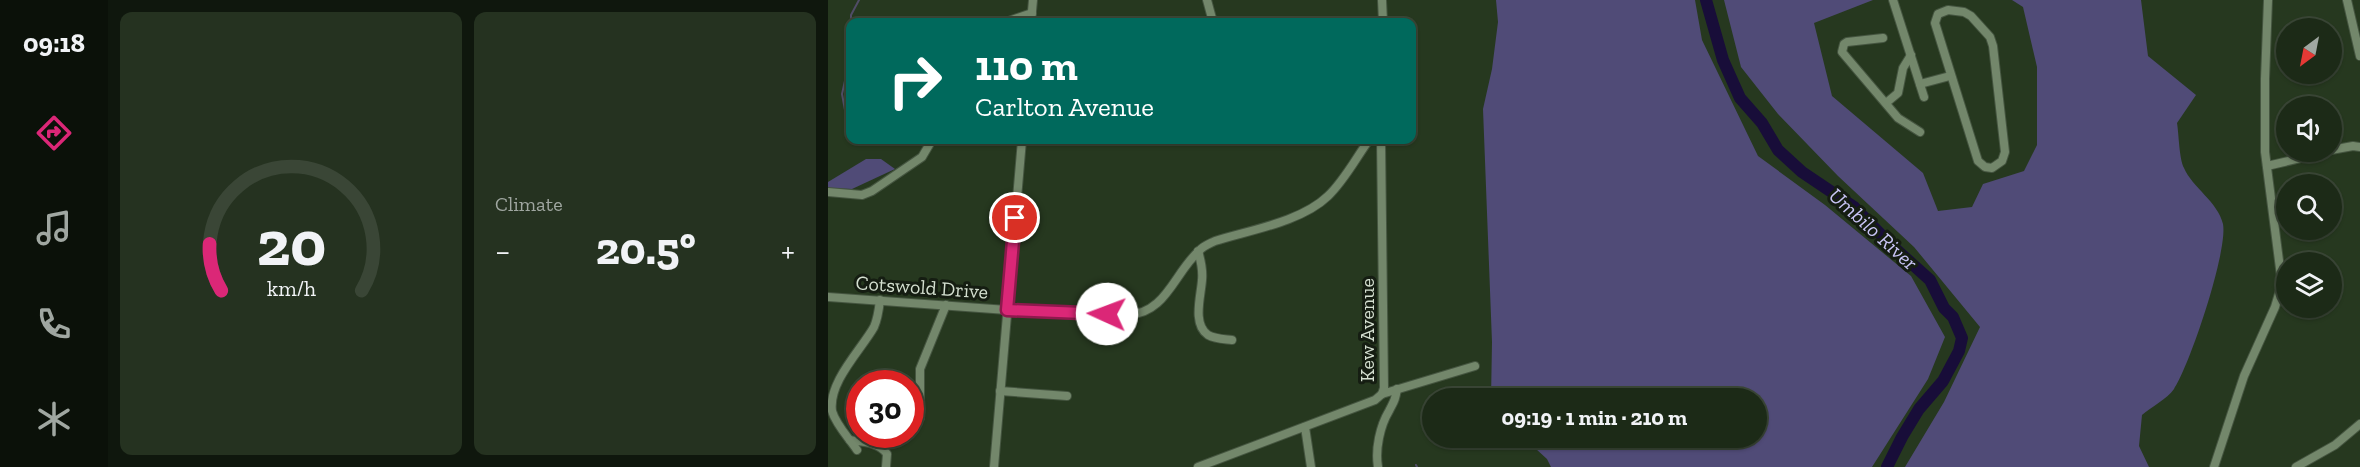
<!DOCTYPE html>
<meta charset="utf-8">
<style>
body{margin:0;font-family:"Zilla Slab",serif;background:#253220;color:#f1f3f6;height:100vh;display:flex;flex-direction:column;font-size:22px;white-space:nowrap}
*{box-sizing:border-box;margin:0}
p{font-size:20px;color:#a0a7a1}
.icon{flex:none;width:33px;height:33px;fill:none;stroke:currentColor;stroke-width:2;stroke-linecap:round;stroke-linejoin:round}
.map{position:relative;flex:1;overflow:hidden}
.drawer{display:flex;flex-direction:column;gap:12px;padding:12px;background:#0f170d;width:720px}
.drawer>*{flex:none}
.hud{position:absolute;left:18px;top:18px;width:570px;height:126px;border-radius:12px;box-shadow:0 2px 4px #0004,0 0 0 2px #3a4636;background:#00695c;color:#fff;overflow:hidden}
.needle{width:39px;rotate:212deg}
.controls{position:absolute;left:1448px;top:18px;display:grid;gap:12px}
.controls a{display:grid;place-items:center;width:66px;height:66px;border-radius:50%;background:#1c2a17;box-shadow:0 2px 4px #0004,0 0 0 2px #3a4636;font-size:30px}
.speed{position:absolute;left:18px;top:370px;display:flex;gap:12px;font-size:30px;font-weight:700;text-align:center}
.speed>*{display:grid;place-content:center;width:78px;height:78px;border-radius:50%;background:#1c2a17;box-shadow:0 2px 4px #0004,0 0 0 2px #3a4636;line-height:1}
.speed .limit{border:9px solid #d22;background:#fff;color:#111}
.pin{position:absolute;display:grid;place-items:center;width:51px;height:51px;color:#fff;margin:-26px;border:3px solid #fff;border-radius:50%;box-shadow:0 2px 6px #0007}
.me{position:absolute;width:66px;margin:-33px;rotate:272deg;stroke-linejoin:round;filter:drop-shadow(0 0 4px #0008)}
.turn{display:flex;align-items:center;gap:21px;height:126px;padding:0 30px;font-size:27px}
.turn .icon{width:78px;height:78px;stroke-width:2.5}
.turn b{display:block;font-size:42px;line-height:51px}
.big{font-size:45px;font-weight:700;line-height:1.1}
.drawer .tile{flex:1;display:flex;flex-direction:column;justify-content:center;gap:9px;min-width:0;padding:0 21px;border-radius:12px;background:#253220}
.drawer .dial{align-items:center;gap:0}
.dial svg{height:156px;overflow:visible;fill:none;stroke:#3a4636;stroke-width:7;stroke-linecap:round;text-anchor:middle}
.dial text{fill:#f1f3f6;stroke:none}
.heat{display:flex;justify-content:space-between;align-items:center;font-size:33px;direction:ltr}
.drawer .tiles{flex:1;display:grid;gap:12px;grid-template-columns:repeat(2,1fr)}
.trip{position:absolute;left:594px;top:388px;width:345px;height:60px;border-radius:30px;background:#1c2a17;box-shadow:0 2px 4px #0004,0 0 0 2px #3a4636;font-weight:700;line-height:60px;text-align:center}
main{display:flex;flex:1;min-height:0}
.tab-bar{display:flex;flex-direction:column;width:108px;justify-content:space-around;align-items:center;background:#0b1109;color:#a0a7a1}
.tab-bar .icon{width:42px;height:42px}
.tab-bar .active{color:#db2777}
.tab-bar b{font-size:27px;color:#f1f3f6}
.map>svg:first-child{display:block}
</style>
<main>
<nav class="tab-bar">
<b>09:18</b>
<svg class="icon active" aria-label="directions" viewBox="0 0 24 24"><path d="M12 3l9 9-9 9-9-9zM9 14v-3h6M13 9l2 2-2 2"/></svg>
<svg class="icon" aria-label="music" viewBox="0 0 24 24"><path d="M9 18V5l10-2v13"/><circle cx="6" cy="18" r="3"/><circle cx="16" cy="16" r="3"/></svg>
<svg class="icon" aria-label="phone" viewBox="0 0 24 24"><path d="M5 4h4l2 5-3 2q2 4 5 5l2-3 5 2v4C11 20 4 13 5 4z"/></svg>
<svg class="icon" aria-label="climate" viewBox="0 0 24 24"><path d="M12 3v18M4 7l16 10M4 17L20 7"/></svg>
</nav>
<section class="drawer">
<div class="tiles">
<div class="tile dial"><svg viewBox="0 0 100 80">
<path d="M14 69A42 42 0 1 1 86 69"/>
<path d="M14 69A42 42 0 0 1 8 45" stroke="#db2777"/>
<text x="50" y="56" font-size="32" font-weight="700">20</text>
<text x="50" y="72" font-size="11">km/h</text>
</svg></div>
<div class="tile"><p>Climate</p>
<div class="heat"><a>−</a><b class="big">20.5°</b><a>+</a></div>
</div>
</div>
</section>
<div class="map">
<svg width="1532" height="467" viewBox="0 0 1532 467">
<rect width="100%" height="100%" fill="#26381f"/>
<g fill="#504b77">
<polygon points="668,0 867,0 874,40 930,156 997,205 1083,276 1117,337 1100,379 1044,467 723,467 719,459 696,438 928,438 928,399 663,399 664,342 655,109 664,69 670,22"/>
<path d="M896,0h149l-59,23 18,73 91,77 15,38 34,-4 11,-23 41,-13 13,-26v-78l-14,-60 -11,-7h129l7,56 48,39 -19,28c2,12 2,35 7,45 8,19 34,34 39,56 5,27 -33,141 -49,165 -7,10 -23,18 -32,26l-3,31 10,21h-244l39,-65 36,-75 -66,-80 -76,-71 -60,-62 -37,-47z"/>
<polygon points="38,159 53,159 67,169 24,189 0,188 0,182"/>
</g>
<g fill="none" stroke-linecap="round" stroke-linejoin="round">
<g stroke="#504c66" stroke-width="2">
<polyline points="23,22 23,15 31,0"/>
<polyline points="17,110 14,94 19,72 22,24"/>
<polyline points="588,465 589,467"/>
</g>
<polyline stroke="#180d39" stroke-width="12" points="878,0 895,60 912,98 934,123 950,150 974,172 1026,207 1062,244 1102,280 1116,308 1125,317 1134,338 1131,351 1115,381 1091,409 1074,437 1059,467"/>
<defs>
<g id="street">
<polyline points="379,0 385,22"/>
<polyline points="554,0 555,22"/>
<polyline points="1065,0 1096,97"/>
<polyline points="1519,0 1532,56"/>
<polygon points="1120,10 1136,12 1143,16 1162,37 1165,46 1177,152 1174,161 1164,168 1157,167 1150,161 1107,23 1110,14"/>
<polyline points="178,22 204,13"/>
<polyline points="203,22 205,0"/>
<polyline points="1055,38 1019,42 1016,44 1014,52 1070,118 1092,132"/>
<polyline points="1092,84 1122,76"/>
<polyline points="1058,103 1070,93 1075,68 1083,55"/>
<polyline points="1503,150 1525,146 1532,147"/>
<polyline points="1439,166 1498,152"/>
<polyline points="0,192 34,195 44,191 94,157 104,140"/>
<path d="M370,251c3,10 5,19 4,29 -1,16 -10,44 6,55 7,4 16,4 24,5"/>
<path d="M0,297l179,13 120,5c39,-1 47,-42 72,-64 4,-5 10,-7 16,-10 35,-11 86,-19 113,-45 16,-15 28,-38 41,-56"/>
<polyline points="172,391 239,396"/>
<polyline points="554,394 647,366"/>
<polyline points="92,418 92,369 118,305"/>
<polyline points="477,427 483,467"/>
<path d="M22,440c12,2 29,2 37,14l-1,13"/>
<path d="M29,450c-8,-12 -21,-25 -25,-39 -4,-29 29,-61 42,-84 4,-9 5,-18 6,-27"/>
<polyline points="166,467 194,140"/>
<polyline points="370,467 547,400 554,394 556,388 553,140"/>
<path d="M550,467c-3,-18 2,-41 11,-56 5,-10 6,-10 8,-22"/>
<polyline points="1386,467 1416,376 1447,307 1454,284 1437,152 1437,79 1440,0"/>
<polyline points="1468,467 1507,445 1532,424"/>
</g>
</defs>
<use href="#street" stroke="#455540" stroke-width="10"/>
<use href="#street" stroke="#73876b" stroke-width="8"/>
</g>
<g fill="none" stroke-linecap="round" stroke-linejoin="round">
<defs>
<polyline id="route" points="187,218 179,310 279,314"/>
</defs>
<use href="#route" stroke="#8e194d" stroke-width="15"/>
<use href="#route" stroke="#db2777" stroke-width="10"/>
</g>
<g text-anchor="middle" stroke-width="6" stroke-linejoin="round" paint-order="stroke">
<g font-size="20" fill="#d4dfd0" stroke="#151d12">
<text transform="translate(94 287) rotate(4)" y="7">Cotswold Drive</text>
<text transform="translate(539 330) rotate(-90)" y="7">Kew Avenue</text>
</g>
<g font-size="21" font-style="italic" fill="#c8c4f4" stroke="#151d12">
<text transform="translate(1045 229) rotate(42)" y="7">Umbilo River</text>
</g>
</g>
</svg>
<div class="controls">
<a><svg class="needle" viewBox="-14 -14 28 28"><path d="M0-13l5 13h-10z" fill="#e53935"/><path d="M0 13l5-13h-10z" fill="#a0a7a1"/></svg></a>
<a><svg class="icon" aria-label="sound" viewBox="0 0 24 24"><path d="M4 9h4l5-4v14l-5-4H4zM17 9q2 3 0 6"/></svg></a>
<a><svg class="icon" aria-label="search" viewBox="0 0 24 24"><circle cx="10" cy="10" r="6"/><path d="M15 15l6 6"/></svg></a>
<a><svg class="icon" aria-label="layers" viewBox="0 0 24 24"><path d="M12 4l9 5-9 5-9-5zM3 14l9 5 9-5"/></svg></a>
</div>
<div class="speed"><div class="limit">30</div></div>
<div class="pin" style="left:187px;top:218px;background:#d93025"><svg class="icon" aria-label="arrive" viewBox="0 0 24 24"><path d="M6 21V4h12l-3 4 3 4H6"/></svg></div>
<svg class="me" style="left:279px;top:314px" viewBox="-20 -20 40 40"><circle r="19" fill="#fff"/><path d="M0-13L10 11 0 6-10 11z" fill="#db2777"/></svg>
<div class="trip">09:19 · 1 min · 210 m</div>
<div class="hud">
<div class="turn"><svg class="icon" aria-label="right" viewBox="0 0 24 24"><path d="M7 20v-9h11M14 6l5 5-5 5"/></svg><div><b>110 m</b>Carlton Avenue</div></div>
</div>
</div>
</main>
